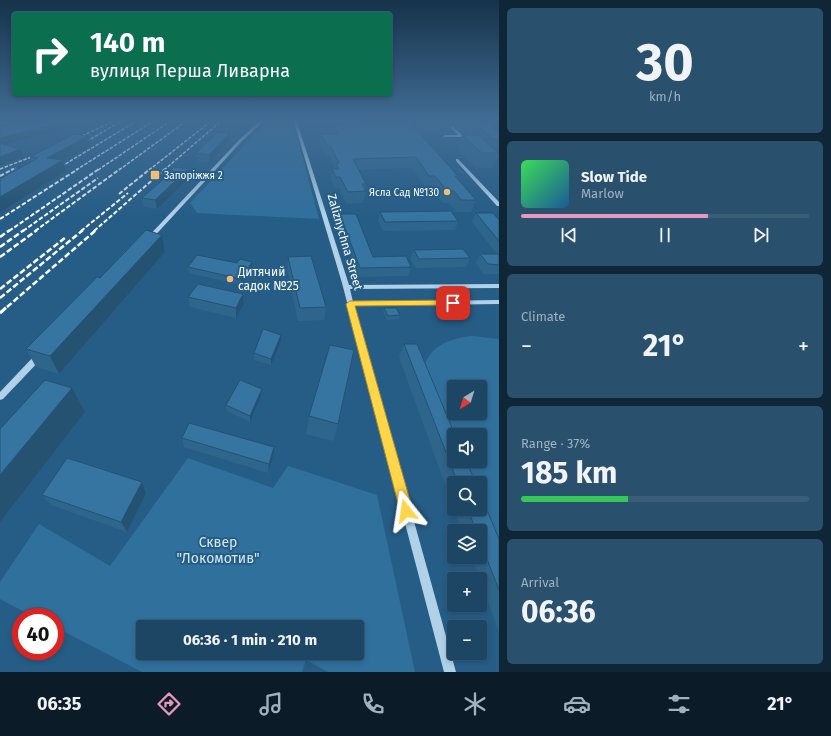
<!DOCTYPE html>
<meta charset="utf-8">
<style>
body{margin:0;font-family:"Fira Sans",sans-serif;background:#29506d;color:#f1f3f6;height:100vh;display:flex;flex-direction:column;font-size:15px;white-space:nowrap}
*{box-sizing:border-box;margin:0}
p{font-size:13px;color:#a0b1bf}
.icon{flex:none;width:22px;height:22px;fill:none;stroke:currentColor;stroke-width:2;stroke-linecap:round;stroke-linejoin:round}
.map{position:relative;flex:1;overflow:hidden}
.drawer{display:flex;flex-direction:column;gap:8px;padding:8px;background:#0f2637;width:332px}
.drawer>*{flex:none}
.guide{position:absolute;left:12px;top:12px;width:380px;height:84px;border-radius:4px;box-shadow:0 2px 6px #0003,0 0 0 1px #3a5e78;background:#0b6e4f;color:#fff;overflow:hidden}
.needle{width:26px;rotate:218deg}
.buttons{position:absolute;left:447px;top:380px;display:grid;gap:8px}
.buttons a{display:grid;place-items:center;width:40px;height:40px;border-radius:4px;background:#1c4664;box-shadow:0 2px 6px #0003,0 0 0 1px #3a5e78;font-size:20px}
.speed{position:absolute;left:12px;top:608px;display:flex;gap:8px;font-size:20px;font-weight:700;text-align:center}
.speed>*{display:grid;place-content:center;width:52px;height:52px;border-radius:50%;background:#1c4664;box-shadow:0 2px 6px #0003,0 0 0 1px #3a5e78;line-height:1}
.speed .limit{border:6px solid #d22;background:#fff;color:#111}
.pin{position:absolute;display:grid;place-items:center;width:34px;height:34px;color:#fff;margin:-17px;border-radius:8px;box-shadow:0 2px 6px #0006}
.me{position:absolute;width:44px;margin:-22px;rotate:345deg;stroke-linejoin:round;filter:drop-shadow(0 0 3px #0008)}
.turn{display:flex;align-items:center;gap:14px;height:84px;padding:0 12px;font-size:18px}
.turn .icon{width:52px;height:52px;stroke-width:2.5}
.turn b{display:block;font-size:28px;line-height:34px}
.big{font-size:30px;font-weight:700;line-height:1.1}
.drawer .widget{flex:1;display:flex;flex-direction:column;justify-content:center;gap:6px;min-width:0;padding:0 14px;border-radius:6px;background:#29506d}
.drawer .dial{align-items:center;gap:0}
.dial b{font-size:52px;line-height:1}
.song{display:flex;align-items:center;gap:12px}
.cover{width:48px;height:48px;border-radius:6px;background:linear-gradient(135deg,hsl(130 70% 55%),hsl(210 70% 35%))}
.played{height:4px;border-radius:2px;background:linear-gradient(90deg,#e797bd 65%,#3a5e78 65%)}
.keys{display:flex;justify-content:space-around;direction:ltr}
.heat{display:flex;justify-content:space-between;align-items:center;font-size:22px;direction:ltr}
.charge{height:6px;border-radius:3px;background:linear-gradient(90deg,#34c759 37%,#3a5e78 0)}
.trip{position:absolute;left:136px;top:620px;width:228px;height:40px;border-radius:4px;background:#1c4664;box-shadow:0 2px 6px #0003,0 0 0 1px #3a5e78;font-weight:700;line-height:40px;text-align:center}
.tab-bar{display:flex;height:64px;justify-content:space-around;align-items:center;background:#0b1c28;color:#a0b1bf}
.tab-bar .icon{width:28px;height:28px}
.tab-bar .active{color:#e797bd}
.tab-bar b{font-size:18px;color:#f1f3f6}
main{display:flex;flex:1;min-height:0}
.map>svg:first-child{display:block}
</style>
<main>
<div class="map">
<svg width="499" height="672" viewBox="0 0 499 672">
<rect width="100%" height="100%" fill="#265d86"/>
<g fill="#30709d" fill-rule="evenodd">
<polygon points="266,122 293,122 319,219 197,213 190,203"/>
<path d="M471,336l28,3v229l-19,-59v-26h-15l-9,-22h24v-26h-26l-31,-65c6,-24 25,-31 48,-34zM454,387h26v26h-26z"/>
<path d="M188,458l85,30 15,-22 89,29 38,177h-87l-22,-12 -4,12h-160l-87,-45v-10h-21l-34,-18v-17l39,-58 71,42zM143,627h214v26h-214z"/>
</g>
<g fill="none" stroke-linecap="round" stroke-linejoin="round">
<g fill="#b0d1e8" fill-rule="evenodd">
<polygon points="259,122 263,122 242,141 150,241 146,241 146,239 240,139"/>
<polygon points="294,122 297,122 349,285 499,284 499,288 350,289 353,302 499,300 499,304 354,306 456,672 444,672 342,283"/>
<polygon points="445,122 448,122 462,135 462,137 443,137 444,135 458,135"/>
<polygon points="456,159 458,159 499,202 499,206 497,206 456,161"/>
<polygon points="40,352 43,353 44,355 43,357 3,399 0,400 0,392 37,353"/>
</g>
<g stroke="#fff" stroke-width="1.5" stroke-dasharray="3.5 1.5" stroke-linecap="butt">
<polyline points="73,140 112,122"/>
<polyline points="82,144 120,122"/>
<polyline points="0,169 39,154"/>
<polyline points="57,169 135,122"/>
<polyline points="11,170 16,168"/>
<polyline points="76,170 152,122"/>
<polyline points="98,170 169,122"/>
<polyline points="119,170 185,122"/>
<polyline points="149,170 210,122"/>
<polyline points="164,170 220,122"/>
</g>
<g stroke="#fff" stroke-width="2" stroke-dasharray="4.5 2" stroke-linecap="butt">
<polyline points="0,176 13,169"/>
<polyline points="119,194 150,169"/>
<polyline points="0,219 78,169"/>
<polyline points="9,231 99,169"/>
<polyline points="23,231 98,178"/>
<polyline points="35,231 120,169"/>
<polyline points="81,231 128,193"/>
<polyline points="94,231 165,169"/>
</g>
<g stroke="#fff" stroke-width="2.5" stroke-dasharray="6 2.5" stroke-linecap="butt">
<polyline points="0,237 10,230"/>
<polyline points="0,247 24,230"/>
<polyline points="0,257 37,230"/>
<polyline points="0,289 66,237"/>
<polyline points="0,298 83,230"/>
<polyline points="7,307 96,230"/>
</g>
<polyline stroke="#fff" stroke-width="3" stroke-dasharray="8 3" stroke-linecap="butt" points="0,313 8,306"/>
</g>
<g fill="#2e658b">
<polygon points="0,122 91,122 5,145 23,157 0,166 5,126"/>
<polygon points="351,122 499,122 499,124 490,124 499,132 499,151 496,151 499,154 493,168 476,168 457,149 462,135 471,135 465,130 459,130 453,124 451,130 442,130 441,132 419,132 458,176 457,178 476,200 471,212 457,212 449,203 443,203 431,187 425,187 412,168 358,170 366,184 365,189 366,191 363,203 346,204 339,188 335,188 331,180 332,169 335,169 329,155 326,156 320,144 321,134 332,134 333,126 351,126"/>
<polygon points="230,141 210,162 197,161 196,153"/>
<polygon points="90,146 63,161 66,171 31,162 30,157"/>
<polygon points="164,177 189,178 157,209 144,207 142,198 164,179"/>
<polygon points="380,212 458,221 455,230 383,231 378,221"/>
<polygon points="476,213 499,220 499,274 483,274 476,263 480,254 497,254 472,222"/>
<polygon points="340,214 373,257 411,267 408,276 357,277 339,223"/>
<polygon points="414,250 470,258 466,267 416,268 410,259"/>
<polygon points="165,252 59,374 36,367 26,349 100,278"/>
<polygon points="288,257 326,307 324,320 298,321 287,269"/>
<polygon points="188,267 252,268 241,285 189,273"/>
<polygon points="243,294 244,304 236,318 190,307 188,297"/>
<polygon points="384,308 400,315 399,319 387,320 383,312"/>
<polygon points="281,341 271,365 254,360 254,353"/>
<polygon points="404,344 476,483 454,483 454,509 399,357"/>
<polygon points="262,389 261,396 250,422 227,411 226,405"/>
<polygon points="309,416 338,424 333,441 306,434"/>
<polygon points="182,438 273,456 268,473 184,447"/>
<polygon points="142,482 146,493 127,532 51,505 42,495"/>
<polygon points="454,509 480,509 499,539 499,633 472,557 480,557 480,531 462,531"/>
</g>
<g fill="#265271">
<polygon points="6,122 38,122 9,128"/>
<polygon points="63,122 91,122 0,146 0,138"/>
<polygon points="230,133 230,141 210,162 209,155"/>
<polygon points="88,136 90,146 63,161 66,171 0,212 0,197 47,158"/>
<polygon points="20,149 23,157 0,166 0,157"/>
<polygon points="188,169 189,178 157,209 155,200"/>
<polygon points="162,235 165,252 59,374 50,356"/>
<polygon points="252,262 252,268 241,285 241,279"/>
<polygon points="243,294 244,304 236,318 236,308"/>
<polygon points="281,335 281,341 271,365 271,359"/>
<polygon points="72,388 85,412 0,522 0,475"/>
<polygon points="262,389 261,396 250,422 250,416"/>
<polygon points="274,447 273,456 268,473 269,464"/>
<polygon points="142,482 146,493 127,532 121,522"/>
</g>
<g fill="#3675a2" stroke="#265271">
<polygon points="23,122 63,122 0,138 0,127"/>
<polygon points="356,122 443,122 444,123 410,123 458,176 455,176 476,200 461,200 454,191 447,191 435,176 429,176 416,157 353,159 366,184 362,184 366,191 348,192 340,177 336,177 332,169 339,169 336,164 339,163 330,145 327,145 321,134 338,134 333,126 359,126"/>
<polygon points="472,122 486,122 499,132 499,139 493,139"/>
<polygon points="218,132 230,133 209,155 196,153"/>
<polygon points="74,134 88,136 47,158 63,160 0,197 0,179 38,158 30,157"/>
<polygon points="462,135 478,135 499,153 482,153"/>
<polygon points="0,143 20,149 0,157"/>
<polygon points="174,167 188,169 155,200 142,198 166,177 164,177"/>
<polygon points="451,211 458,221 385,222 380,212"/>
<polygon points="476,213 493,213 499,220 499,241"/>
<polygon points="340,214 356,214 373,257 406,256 411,267 360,268"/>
<polygon points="146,230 162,235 50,356 26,349 97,277 100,278"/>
<polygon points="463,249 470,258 419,259 414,250"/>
<polygon points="480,254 499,254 499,265 488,264"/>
<polygon points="197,255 237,263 240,259 252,262 241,279 188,267"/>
<polygon points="311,256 326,307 300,308 288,257"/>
<polygon points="198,284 243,294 236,308 188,297"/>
<polygon points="384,308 396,308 400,315 388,316"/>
<polygon points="263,329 281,335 271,359 254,353"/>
<polygon points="404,344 417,344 455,435 454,435 454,461 466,461 476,483 458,483"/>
<polygon points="330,345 354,350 338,424 309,416"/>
<polygon points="45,380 72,388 0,475 0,429"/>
<polygon points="240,380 262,389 250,416 226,405"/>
<polygon points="189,423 274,447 269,464 182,438"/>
<polygon points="67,458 142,482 121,522 42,495"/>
<polygon points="480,493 499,539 499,590 480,541 480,531 476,531 468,509 480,509"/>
</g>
<linearGradient id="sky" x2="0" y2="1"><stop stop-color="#15334a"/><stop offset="0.56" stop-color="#416d95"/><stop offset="1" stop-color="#416d95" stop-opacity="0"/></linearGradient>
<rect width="499" height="216" fill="url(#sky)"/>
<polygon fill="#ffd54a" stroke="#a68a30" points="453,300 457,303 456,305 355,306 413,511 411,516 406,518 402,516 400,511 346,304 350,301"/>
<g fill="#f1bc75" stroke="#265d86" stroke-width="1.5">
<rect x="150" y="170" width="10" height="10" rx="2"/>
<circle cx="447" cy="192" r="4"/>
<circle cx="230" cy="279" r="4"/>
</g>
<g text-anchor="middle" stroke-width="4" stroke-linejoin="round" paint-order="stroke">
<g font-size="10" fill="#fff" stroke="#265d86" text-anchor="start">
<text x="164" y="179">Запоріжжя 2</text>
<text x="439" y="196" text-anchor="end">Ясла Сад №130</text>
</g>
<g font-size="12" fill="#fff" stroke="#265d86">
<text transform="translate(345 242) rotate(74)" y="4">Zaliznychna Street</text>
</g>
<g font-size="12" fill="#fff" stroke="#265d86" text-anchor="start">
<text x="238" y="276">Дитячий<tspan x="238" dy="14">садок №25</tspan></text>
</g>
<g font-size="14" fill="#d4e8f6" stroke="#265d86">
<text x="218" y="547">Сквер<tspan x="218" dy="16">"Локомотив"</tspan></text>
</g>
</g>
</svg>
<div class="buttons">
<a><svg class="needle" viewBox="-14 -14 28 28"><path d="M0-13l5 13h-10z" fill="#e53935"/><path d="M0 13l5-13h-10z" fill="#a0b1bf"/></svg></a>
<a><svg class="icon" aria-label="sound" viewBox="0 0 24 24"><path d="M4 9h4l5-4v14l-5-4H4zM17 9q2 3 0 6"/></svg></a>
<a><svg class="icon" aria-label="search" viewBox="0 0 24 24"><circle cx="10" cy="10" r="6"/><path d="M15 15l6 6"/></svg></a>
<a><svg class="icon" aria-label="layers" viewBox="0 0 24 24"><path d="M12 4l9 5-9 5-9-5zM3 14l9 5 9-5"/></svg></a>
<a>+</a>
<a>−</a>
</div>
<div class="speed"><div class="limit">40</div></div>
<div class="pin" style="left:453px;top:303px;background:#d93025"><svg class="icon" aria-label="arrive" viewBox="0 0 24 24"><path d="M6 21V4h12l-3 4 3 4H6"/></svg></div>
<svg class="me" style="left:406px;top:511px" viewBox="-20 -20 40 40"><path d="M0-17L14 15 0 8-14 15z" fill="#ffd54a" stroke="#fff" stroke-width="4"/></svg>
<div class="trip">06:36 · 1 min · 210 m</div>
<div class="guide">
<div class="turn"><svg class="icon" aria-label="right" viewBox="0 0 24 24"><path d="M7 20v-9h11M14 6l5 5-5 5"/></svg><div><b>140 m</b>вулиця Перша Ливарна</div></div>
</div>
</div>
<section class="drawer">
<div class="widget dial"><b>30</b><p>km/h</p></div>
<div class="widget">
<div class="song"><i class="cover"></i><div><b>Slow Tide</b><p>Marlow</p></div></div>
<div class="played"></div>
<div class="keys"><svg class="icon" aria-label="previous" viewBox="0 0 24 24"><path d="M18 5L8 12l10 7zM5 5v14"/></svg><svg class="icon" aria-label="pause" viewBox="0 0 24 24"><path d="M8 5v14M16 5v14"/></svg><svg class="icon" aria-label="next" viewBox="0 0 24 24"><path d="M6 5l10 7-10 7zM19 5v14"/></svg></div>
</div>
<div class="widget"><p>Climate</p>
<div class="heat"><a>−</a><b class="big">21°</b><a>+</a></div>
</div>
<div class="widget"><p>Range · 37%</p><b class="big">185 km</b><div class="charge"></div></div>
<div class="widget"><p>Arrival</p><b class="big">06:36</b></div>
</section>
</main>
<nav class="tab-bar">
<b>06:35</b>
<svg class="icon active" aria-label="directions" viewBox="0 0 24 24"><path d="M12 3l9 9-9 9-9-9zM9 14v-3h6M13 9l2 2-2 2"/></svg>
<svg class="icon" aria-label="music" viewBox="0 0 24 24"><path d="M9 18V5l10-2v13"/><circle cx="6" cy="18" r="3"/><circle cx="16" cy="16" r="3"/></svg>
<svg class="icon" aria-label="phone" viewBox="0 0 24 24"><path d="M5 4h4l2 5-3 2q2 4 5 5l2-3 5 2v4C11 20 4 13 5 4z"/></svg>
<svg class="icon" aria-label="climate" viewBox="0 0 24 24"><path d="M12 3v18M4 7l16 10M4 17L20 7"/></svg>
<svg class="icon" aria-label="car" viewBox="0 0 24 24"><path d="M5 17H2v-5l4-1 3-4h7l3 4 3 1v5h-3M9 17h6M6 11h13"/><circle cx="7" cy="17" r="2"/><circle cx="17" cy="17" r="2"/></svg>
<svg class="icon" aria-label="filters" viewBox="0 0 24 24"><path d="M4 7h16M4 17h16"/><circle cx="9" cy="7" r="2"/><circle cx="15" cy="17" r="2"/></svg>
<b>21°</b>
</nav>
